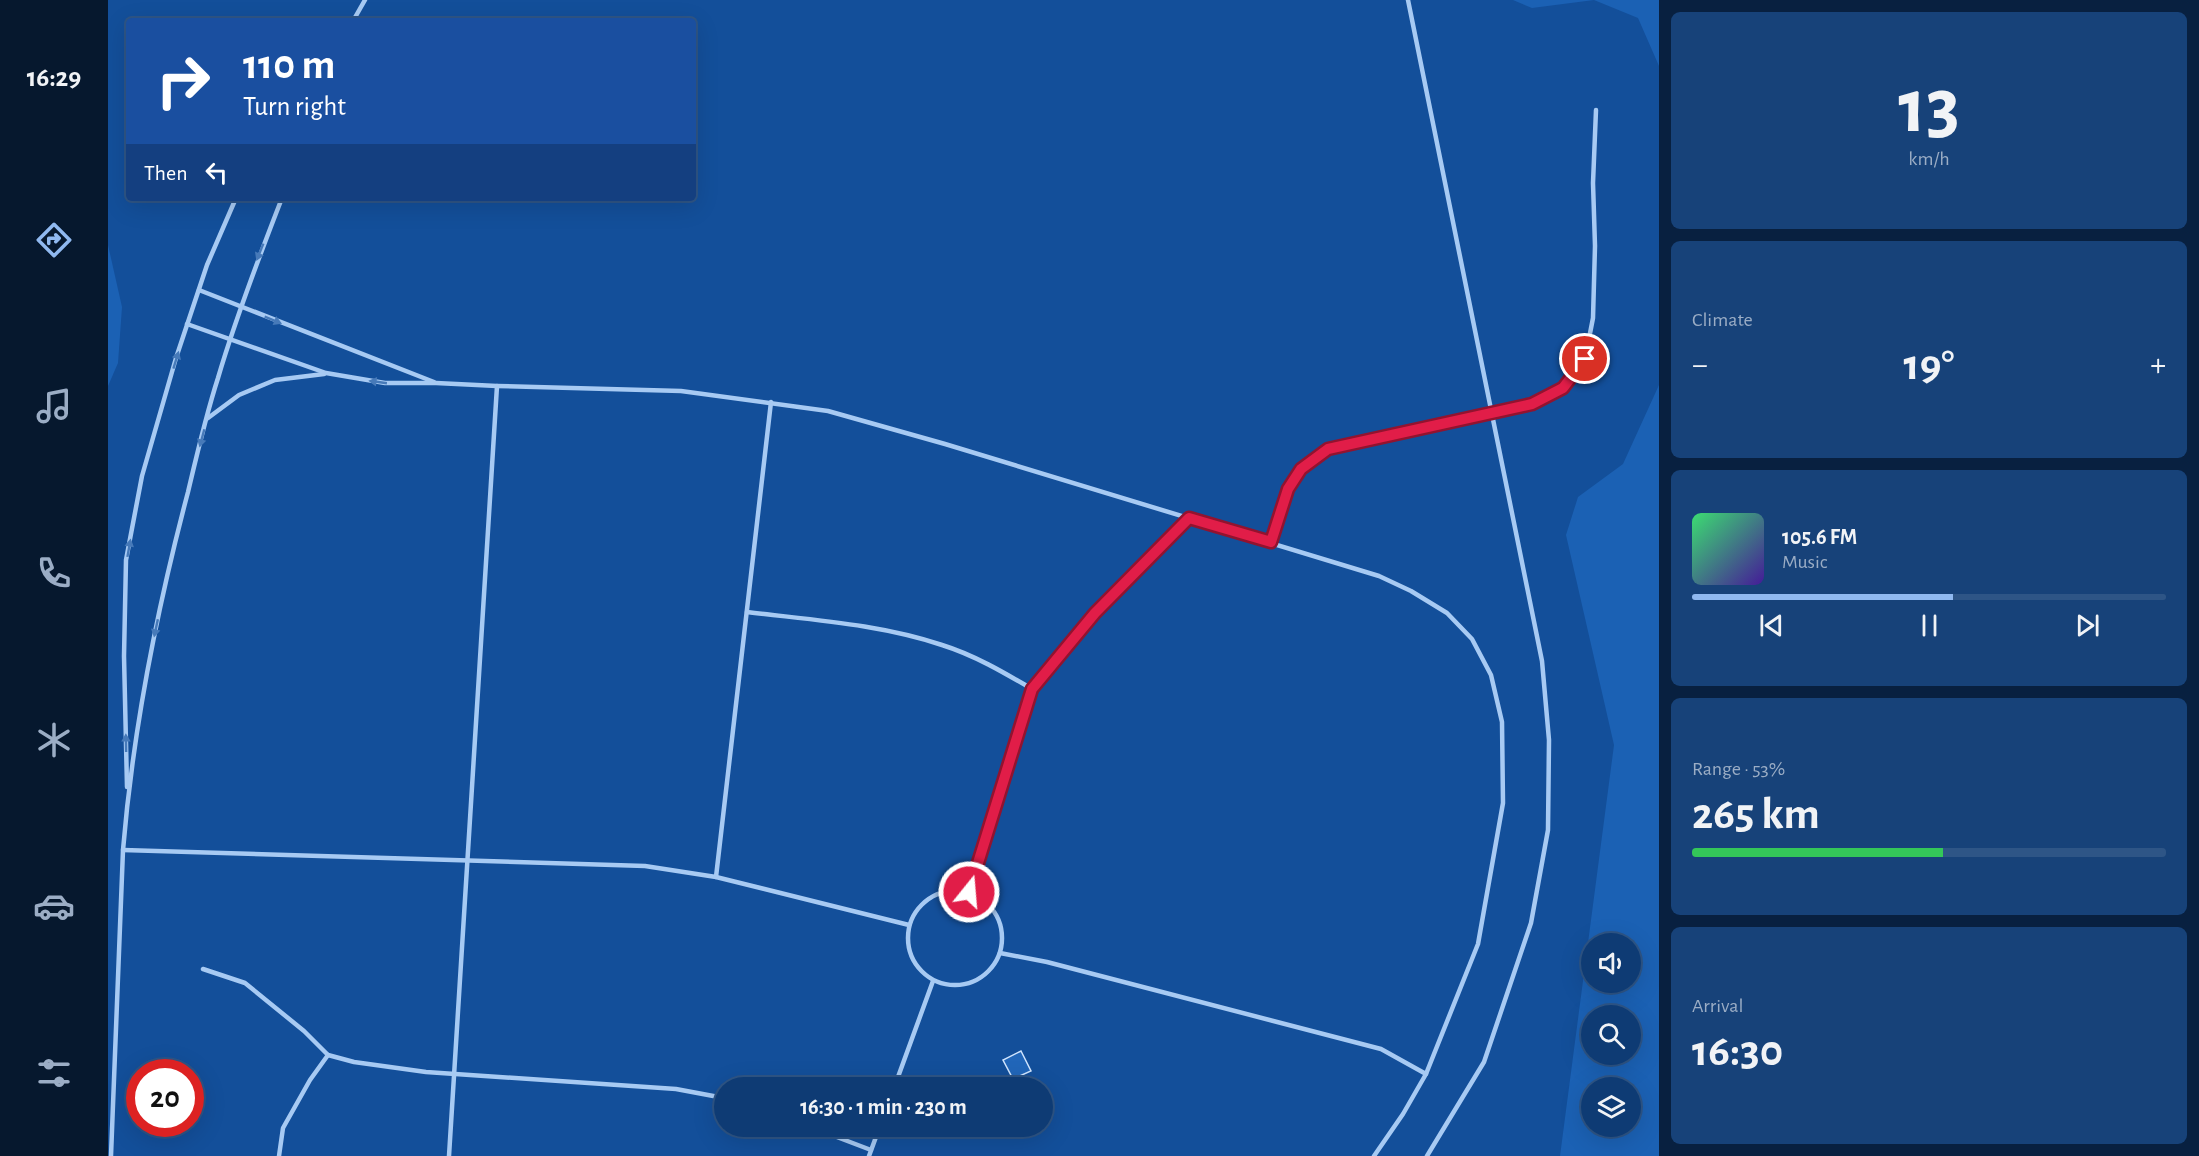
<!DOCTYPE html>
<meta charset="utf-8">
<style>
body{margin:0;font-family:"Alegreya Sans",sans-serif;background:#174279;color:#f1f3f6;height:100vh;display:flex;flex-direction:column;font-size:22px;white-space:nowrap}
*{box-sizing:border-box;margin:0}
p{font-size:20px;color:#9badc5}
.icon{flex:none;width:33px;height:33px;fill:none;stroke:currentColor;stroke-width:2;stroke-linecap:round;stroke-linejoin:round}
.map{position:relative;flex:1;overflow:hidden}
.sheet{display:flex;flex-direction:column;gap:12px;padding:12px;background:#082040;width:540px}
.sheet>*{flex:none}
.hud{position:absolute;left:18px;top:18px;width:570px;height:183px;border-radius:6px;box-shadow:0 6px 24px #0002,0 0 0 2px #2e5586;background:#1a4fa0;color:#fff;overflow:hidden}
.controls{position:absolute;left:1473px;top:933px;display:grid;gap:12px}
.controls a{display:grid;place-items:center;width:60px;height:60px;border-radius:50%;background:#0e3b74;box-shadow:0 6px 24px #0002,0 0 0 2px #2e5586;font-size:30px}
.speed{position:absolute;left:18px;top:1059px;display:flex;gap:12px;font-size:30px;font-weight:700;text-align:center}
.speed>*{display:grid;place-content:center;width:78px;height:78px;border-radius:50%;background:#0e3b74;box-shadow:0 6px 24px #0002,0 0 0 2px #2e5586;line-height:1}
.speed .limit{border:9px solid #d22;background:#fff;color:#111}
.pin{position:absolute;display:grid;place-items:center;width:51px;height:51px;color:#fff;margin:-26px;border:3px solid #fff;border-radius:50%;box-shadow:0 2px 6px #0007}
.me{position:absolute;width:66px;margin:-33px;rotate:17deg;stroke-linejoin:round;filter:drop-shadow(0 0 4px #0008)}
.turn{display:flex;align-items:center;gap:21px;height:126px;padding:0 18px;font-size:27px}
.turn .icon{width:78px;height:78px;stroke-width:2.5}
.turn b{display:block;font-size:42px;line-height:51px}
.then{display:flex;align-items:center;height:57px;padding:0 18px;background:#0003;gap:12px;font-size:22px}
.big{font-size:45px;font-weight:600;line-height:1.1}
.sheet .tile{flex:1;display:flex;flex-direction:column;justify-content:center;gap:9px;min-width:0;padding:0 21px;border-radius:9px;background:#174279}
.sheet .dial{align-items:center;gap:0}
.dial b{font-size:78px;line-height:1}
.song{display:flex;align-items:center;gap:18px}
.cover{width:72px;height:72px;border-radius:9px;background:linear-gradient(135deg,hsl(140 70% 55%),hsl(260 70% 35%))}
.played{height:6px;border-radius:3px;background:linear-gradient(90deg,#90b9f0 55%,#2e5586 55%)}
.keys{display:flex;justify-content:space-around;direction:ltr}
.heat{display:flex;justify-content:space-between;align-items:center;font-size:33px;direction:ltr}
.charge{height:9px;border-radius:4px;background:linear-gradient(90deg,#34c759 53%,#2e5586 0)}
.trip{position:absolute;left:606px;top:1077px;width:339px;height:60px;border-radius:30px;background:#0e3b74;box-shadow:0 6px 24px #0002,0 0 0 2px #2e5586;font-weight:600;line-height:60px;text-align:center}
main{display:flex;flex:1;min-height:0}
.menu{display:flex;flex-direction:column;width:108px;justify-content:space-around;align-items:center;background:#06182e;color:#9badc5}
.menu .icon{width:42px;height:42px}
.menu .current{color:#90b9f0}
.menu b{font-size:27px;color:#f1f3f6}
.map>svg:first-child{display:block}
</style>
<main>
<nav class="menu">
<b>16:29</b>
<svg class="icon current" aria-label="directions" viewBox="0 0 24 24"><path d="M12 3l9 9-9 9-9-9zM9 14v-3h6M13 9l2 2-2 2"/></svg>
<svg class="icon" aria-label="music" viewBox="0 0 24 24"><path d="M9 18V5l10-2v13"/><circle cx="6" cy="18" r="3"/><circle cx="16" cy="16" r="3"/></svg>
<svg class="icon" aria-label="phone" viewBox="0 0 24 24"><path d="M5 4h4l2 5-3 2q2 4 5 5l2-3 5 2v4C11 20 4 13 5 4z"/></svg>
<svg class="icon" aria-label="climate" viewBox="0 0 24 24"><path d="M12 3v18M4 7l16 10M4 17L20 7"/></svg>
<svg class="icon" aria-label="car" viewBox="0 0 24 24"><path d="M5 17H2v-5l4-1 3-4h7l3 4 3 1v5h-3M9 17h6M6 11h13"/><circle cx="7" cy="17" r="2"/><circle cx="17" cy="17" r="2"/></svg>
<svg class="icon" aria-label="filters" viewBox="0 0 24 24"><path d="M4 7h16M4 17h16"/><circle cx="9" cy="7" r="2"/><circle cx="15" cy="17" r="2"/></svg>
</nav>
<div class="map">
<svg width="1551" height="1156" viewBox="0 0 1551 1156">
<rect width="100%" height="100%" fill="#134f9a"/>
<g fill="#1b61b4" fill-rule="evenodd">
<polygon points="1405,0 1551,0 1551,66 1530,18 1486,0 1424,8"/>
<polygon points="0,245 14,307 10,363 0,386"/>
<path d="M1551,385v771h-99l54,-411 -48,-210 12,-38 45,-33zM1484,944h38v38h-38zM1484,1016h38v38h-38zM1484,1088h38v38h-38z"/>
</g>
<polygon fill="#2166b9" stroke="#cfe4fd" stroke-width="1.5" points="913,1051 923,1071 905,1079 895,1060"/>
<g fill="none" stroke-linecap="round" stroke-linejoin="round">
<g stroke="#a7caf3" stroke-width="4.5">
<polyline points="1300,0 1434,661 1441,740 1440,830 1423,923 1376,1062 1319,1156"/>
<polyline points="245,21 257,0"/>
<polyline points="91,290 326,382"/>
<polyline points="79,324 218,373 277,383 328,383 389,386 573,391 720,411 837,444 1271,576 1303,591 1339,613 1364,639 1383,675 1394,722 1395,803 1370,944 1318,1074 1295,1114 1266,1156"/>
<polyline points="1424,404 1455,388 1477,359 1485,318 1487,246 1485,183 1488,110"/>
<polyline points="100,418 131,395 167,380 216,374"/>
<polyline points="1163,542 1180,489 1193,469 1220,449 1333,423"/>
<path d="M639,612c65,8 132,12 195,33 32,10 61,27 90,44"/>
<polyline points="19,787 16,656 18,560 34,476 68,358 99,265 128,198"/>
<polyline points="15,850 537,866 608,877 801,925"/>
<polyline points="608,877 663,402"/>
<circle cx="847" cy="938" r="47"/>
<polyline points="861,892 924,689 987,613 1081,518"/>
<polyline points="892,953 939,962 1273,1049 1318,1074"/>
<polyline points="95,969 137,983 196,1031 220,1055 246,1062 318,1072 568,1089 616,1098"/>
<polyline points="786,1088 825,981"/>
<polyline points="700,1126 763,1150"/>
<path d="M3,1156l12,-306c10,-121 34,-241 65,-358 9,-38 18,-77 30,-114 18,-61 41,-121 64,-180"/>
<polyline points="171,1156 175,1128 202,1080 220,1055"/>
<polyline points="341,1156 389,386"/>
<polyline points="761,1156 772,1126"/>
</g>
<polyline stroke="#a7caf3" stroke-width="4.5" points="1333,423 1424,404"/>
</g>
<defs><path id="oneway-solid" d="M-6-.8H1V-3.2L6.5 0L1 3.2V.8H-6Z" transform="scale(1.5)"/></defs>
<g fill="#477ab9">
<use href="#oneway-solid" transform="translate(152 252) rotate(112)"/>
<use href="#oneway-solid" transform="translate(165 320) rotate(22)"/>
<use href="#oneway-solid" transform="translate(68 360) rotate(-73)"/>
<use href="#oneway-solid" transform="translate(270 382) rotate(-172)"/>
<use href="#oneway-solid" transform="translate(94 438) rotate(105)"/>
<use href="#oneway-solid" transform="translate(21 548) rotate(-80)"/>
<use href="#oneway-solid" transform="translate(48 628) rotate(102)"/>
<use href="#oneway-solid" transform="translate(18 743) rotate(-91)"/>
</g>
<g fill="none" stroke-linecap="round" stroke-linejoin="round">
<defs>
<polyline id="route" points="861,892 924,689 987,613 1081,518 1163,542 1180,489 1193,469 1220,449 1424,404 1455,388 1477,359"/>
</defs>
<use href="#route" stroke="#92132f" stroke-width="15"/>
<use href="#route" stroke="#e11d48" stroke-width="10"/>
</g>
</svg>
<div class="controls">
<a><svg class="icon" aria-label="sound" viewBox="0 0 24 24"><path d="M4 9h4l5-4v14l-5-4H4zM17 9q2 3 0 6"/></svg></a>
<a><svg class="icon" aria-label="search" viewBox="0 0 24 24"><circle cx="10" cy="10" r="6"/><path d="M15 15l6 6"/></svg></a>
<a><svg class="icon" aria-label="layers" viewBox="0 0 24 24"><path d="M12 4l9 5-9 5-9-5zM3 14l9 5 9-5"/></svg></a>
</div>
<div class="speed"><div class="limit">20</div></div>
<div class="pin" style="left:1477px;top:359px;background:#d93025"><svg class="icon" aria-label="arrive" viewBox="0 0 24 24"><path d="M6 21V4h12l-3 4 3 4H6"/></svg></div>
<svg class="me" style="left:861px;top:892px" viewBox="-20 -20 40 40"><circle r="17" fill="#e11d48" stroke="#fff" stroke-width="3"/><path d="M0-11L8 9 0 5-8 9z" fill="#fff"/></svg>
<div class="trip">16:30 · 1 min · 230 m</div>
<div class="hud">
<div class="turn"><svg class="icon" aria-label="right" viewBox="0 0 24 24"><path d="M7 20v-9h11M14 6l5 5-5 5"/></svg><div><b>110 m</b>Turn right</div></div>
<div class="then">Then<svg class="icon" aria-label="left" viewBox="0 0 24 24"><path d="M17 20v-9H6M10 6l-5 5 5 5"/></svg></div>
</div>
</div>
<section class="sheet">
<div class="tile dial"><b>13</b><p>km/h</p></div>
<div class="tile"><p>Climate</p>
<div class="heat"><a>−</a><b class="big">19°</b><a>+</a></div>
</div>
<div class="tile">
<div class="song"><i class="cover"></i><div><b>105.6 FM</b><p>Music</p></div></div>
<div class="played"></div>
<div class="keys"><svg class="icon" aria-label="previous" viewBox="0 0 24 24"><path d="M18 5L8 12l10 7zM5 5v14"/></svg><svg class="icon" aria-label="pause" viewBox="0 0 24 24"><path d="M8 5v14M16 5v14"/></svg><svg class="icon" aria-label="next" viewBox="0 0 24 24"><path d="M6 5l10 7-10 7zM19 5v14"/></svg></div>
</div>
<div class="tile"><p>Range · 53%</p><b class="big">265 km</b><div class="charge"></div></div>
<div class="tile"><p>Arrival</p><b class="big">16:30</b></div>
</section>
</main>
